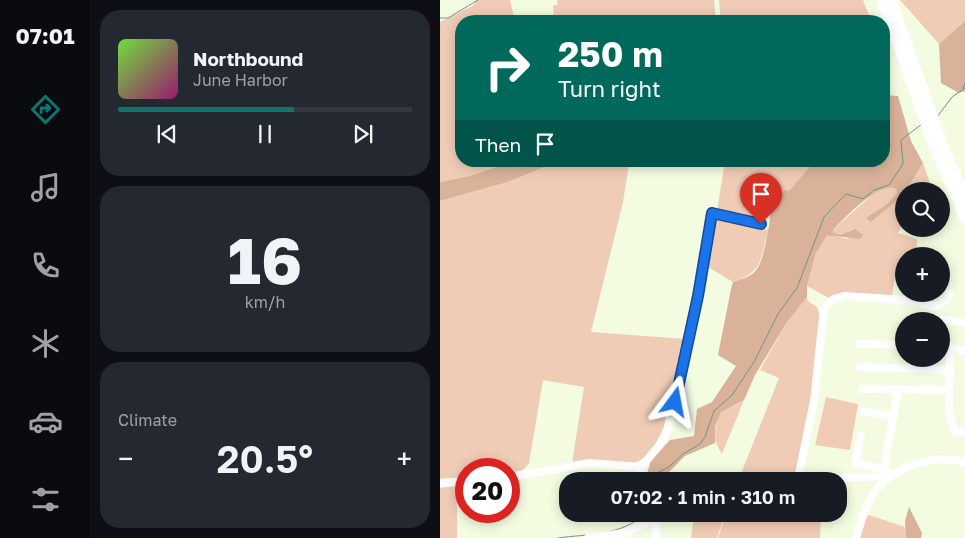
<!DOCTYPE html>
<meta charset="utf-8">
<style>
body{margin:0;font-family:"Golos Text",sans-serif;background:#242831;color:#f1f3f6;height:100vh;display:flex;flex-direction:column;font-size:19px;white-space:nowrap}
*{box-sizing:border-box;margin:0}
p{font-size:16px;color:#9ea1a6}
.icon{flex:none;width:28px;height:28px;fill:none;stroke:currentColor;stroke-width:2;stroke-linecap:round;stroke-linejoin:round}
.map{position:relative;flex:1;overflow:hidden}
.sheet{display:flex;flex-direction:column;gap:10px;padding:10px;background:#0d0f14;width:350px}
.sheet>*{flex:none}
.banner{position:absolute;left:15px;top:15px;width:435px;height:152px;border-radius:20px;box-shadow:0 2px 12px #0003;background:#00695c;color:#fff;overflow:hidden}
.buttons{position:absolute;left:455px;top:182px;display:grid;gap:10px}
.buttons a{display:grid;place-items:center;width:55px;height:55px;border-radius:50%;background:#171b24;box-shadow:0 2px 12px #0003;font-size:25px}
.speed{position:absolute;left:15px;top:458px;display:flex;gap:10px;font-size:25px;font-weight:700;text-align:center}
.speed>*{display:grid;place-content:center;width:65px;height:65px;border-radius:50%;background:#171b24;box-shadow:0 2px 12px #0003;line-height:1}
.speed .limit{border:8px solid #d22;background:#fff;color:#111}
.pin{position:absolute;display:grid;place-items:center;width:42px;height:42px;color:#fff;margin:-51px -21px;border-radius:50% 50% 50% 0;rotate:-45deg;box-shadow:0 0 5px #0007}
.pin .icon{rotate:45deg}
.me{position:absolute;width:55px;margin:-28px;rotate:13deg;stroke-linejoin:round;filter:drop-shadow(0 0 4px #0008)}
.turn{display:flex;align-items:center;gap:18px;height:105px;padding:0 20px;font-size:22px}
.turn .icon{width:65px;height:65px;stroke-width:2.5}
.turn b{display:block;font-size:35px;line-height:42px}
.then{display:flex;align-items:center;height:48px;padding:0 20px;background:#0003;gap:10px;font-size:19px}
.big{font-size:38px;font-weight:600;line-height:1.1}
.sheet .tile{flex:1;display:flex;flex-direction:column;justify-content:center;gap:8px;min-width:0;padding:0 18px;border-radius:20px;background:#242831}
.sheet .dial{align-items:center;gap:0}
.dial b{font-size:65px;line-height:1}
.song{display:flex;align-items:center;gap:15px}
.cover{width:60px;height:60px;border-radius:8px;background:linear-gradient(135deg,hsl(100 70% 55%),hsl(320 70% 35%))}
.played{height:5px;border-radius:2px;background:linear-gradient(90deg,#0f766e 60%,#363941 60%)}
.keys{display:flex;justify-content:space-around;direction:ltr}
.heat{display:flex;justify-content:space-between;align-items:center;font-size:28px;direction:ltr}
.trip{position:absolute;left:119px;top:472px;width:288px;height:50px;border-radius:20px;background:#171b24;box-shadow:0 2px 12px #0003;font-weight:600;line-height:50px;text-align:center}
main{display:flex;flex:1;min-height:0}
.menu{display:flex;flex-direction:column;width:90px;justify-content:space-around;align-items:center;background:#090b0e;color:#9ea1a6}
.menu .icon{width:35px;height:35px}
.menu .active{color:#0f766e}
.menu b{font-size:22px;color:#f1f3f6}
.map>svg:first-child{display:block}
</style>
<main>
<nav class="menu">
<b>07:01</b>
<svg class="icon active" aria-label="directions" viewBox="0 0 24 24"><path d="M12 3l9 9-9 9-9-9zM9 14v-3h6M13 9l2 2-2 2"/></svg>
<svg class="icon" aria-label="music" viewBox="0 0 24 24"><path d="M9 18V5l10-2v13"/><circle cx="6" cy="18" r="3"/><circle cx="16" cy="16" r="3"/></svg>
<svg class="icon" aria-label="phone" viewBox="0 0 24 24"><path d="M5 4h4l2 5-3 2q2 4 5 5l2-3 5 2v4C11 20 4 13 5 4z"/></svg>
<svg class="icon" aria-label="climate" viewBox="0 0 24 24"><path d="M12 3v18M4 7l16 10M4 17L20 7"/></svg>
<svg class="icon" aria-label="car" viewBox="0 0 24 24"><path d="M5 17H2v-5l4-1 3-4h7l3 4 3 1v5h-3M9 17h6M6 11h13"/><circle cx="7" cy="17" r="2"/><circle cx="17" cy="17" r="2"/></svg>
<svg class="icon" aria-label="filters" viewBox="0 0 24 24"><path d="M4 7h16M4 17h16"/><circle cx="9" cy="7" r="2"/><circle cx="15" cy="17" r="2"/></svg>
</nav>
<section class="sheet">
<div class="tile">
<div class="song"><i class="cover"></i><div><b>Northbound</b><p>June Harbor</p></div></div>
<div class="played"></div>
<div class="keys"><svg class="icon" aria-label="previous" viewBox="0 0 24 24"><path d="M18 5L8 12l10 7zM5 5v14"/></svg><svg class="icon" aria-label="pause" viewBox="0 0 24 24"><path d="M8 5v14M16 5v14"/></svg><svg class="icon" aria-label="next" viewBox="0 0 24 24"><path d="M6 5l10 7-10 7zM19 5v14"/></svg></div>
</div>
<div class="tile dial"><b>16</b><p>km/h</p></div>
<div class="tile"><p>Climate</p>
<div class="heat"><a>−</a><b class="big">20.5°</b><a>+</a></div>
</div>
</section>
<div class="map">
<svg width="525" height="538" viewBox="0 0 525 538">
<rect width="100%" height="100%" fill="#f3fbe1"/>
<g fill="#f0ccb6">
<polygon points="36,0 70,0 75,21 21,21 21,161 74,161 33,175 0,182 0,22 34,5"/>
<polygon points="117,0 274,0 276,21 101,21 114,16 113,6 118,4"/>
<polygon points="279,0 423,0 431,21 281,21"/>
<polygon points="460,0 525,0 525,21 499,44"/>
<path d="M119,161h76l-6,3 -6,38 -32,130 94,7c-7,32 -16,113 -51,124h-62l12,-76 -41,-7 -14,83 -6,7 -14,4v-5h-43v8l-26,3v-279l68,-19z"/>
<path d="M285,161h90l-26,31 -5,-2c-12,7 -22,20 -30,32l-37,-11z"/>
<polygon points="483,163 493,191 466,191"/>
<polygon points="448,187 456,189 457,193 447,204 427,217 431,222 464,195 464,221 458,233 477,239 476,256 464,256 464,270 456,269 452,297 389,298 367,286 376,253 387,234 408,239 412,229 406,233 393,233 393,230 435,192"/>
<path d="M278,217l51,13c-10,28 -4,41 -36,52l-28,-17 10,-47z"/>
<polygon points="366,297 369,302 377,307 380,316 377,366 355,475 323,481 298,481 339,378 320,370 347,322"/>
<polygon points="386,397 418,404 410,450 375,445"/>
<path d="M304,400l-22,54c-10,-15 -8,-26 -1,-42z"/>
<polygon points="17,486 17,538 0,538 0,488"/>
<polygon points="254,514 285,514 277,538 251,538"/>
<polygon points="286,514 381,514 380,538 278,538"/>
<polygon points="426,514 465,527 466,538 418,538"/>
</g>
<g fill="#dab29a">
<polygon points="525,21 525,91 519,93 501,83 499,44"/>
<path d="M445,95l13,1 13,45 12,22 -17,28h-2v4l-33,27 -4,-3v-2l20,-13 10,-11 -1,-4c-16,-9 -52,29 -63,41v3l9,1 13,-5 8,6 -3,4 -33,-4 -11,18 -9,33v11l-20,25 -32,53 -11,25 -23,12 -6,15v16l-30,13 -16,16 -12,3 -5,6h-7l6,-21 19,-20 24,-4 3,-27 15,-7 24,-36 -18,-11 13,-66 2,-7c8,-3 19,-5 24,-13 8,-11 14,-53 15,-68l12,-11 5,1 26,-30h69z"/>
<polygon points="74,161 119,161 68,182 0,201 0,182 33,175"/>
<polygon points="469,507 482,533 481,538 466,538 465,521"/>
</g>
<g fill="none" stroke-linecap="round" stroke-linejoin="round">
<g stroke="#6e968f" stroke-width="1">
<polyline points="0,18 8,18 38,0"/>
<polyline points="523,88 525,83"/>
<polyline points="497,117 512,97 525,88"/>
<polyline points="210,481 217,473 229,467 243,454 260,444 265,437 274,411 292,395 314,362 338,314 357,288 384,217 406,194 423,199 434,190 449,185 463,164 461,140 482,124"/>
<path d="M118,538c27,-4 66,-2 85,-24"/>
</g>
<g stroke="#fff" stroke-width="8">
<polyline points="482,316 525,323"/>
<polyline points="420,344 464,345"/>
<polyline points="501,346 525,351"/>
<polyline points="510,346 509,411 514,431 525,432"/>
<polyline points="420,367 510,370"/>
<polyline points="422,389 509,390"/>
<polyline points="423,411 454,417"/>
<polyline points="421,435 415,463 444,469"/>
<polyline points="201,467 219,446 227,431 258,296 273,213 318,224 323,222"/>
<polyline points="451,476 444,469 458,389"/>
<polyline points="69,477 149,463 201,467 201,481"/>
<polyline points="358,479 374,401 384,308 394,299 404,296 466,300 495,307 506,301 510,293"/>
<polyline points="335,481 451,476"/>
<polyline points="0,483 26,481"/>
<polyline points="148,538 184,533 225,514"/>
<polyline points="215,538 217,516"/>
<path d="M416,538c4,-13 8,-29 15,-40 17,-30 62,-46 94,-35"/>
</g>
<g stroke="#fff" stroke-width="11">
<polyline points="442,0 493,143 525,218"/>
<polyline points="451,0 501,141 525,198"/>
</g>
</g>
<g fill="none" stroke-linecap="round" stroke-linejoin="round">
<defs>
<polyline id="route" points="235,402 258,296 272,213 321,224"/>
</defs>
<use href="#route" stroke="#114b97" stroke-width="12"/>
<use href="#route" stroke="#1a73e8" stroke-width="9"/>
</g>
</svg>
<div class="buttons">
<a><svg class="icon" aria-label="search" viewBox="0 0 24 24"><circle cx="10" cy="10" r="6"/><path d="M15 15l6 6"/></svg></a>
<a>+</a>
<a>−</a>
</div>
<div class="speed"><div class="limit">20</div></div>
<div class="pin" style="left:321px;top:224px;background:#d93025"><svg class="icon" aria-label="arrive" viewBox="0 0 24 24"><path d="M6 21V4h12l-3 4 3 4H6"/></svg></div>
<svg class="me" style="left:235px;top:402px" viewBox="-20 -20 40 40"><path d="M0-17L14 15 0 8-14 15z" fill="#1a73e8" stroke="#fff" stroke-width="4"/></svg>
<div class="trip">07:02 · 1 min · 310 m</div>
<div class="banner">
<div class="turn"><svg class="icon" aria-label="right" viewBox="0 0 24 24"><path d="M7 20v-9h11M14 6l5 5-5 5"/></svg><div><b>250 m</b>Turn right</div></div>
<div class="then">Then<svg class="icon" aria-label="arrive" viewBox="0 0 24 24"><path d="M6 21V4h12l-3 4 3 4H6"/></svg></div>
</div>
</div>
</main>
